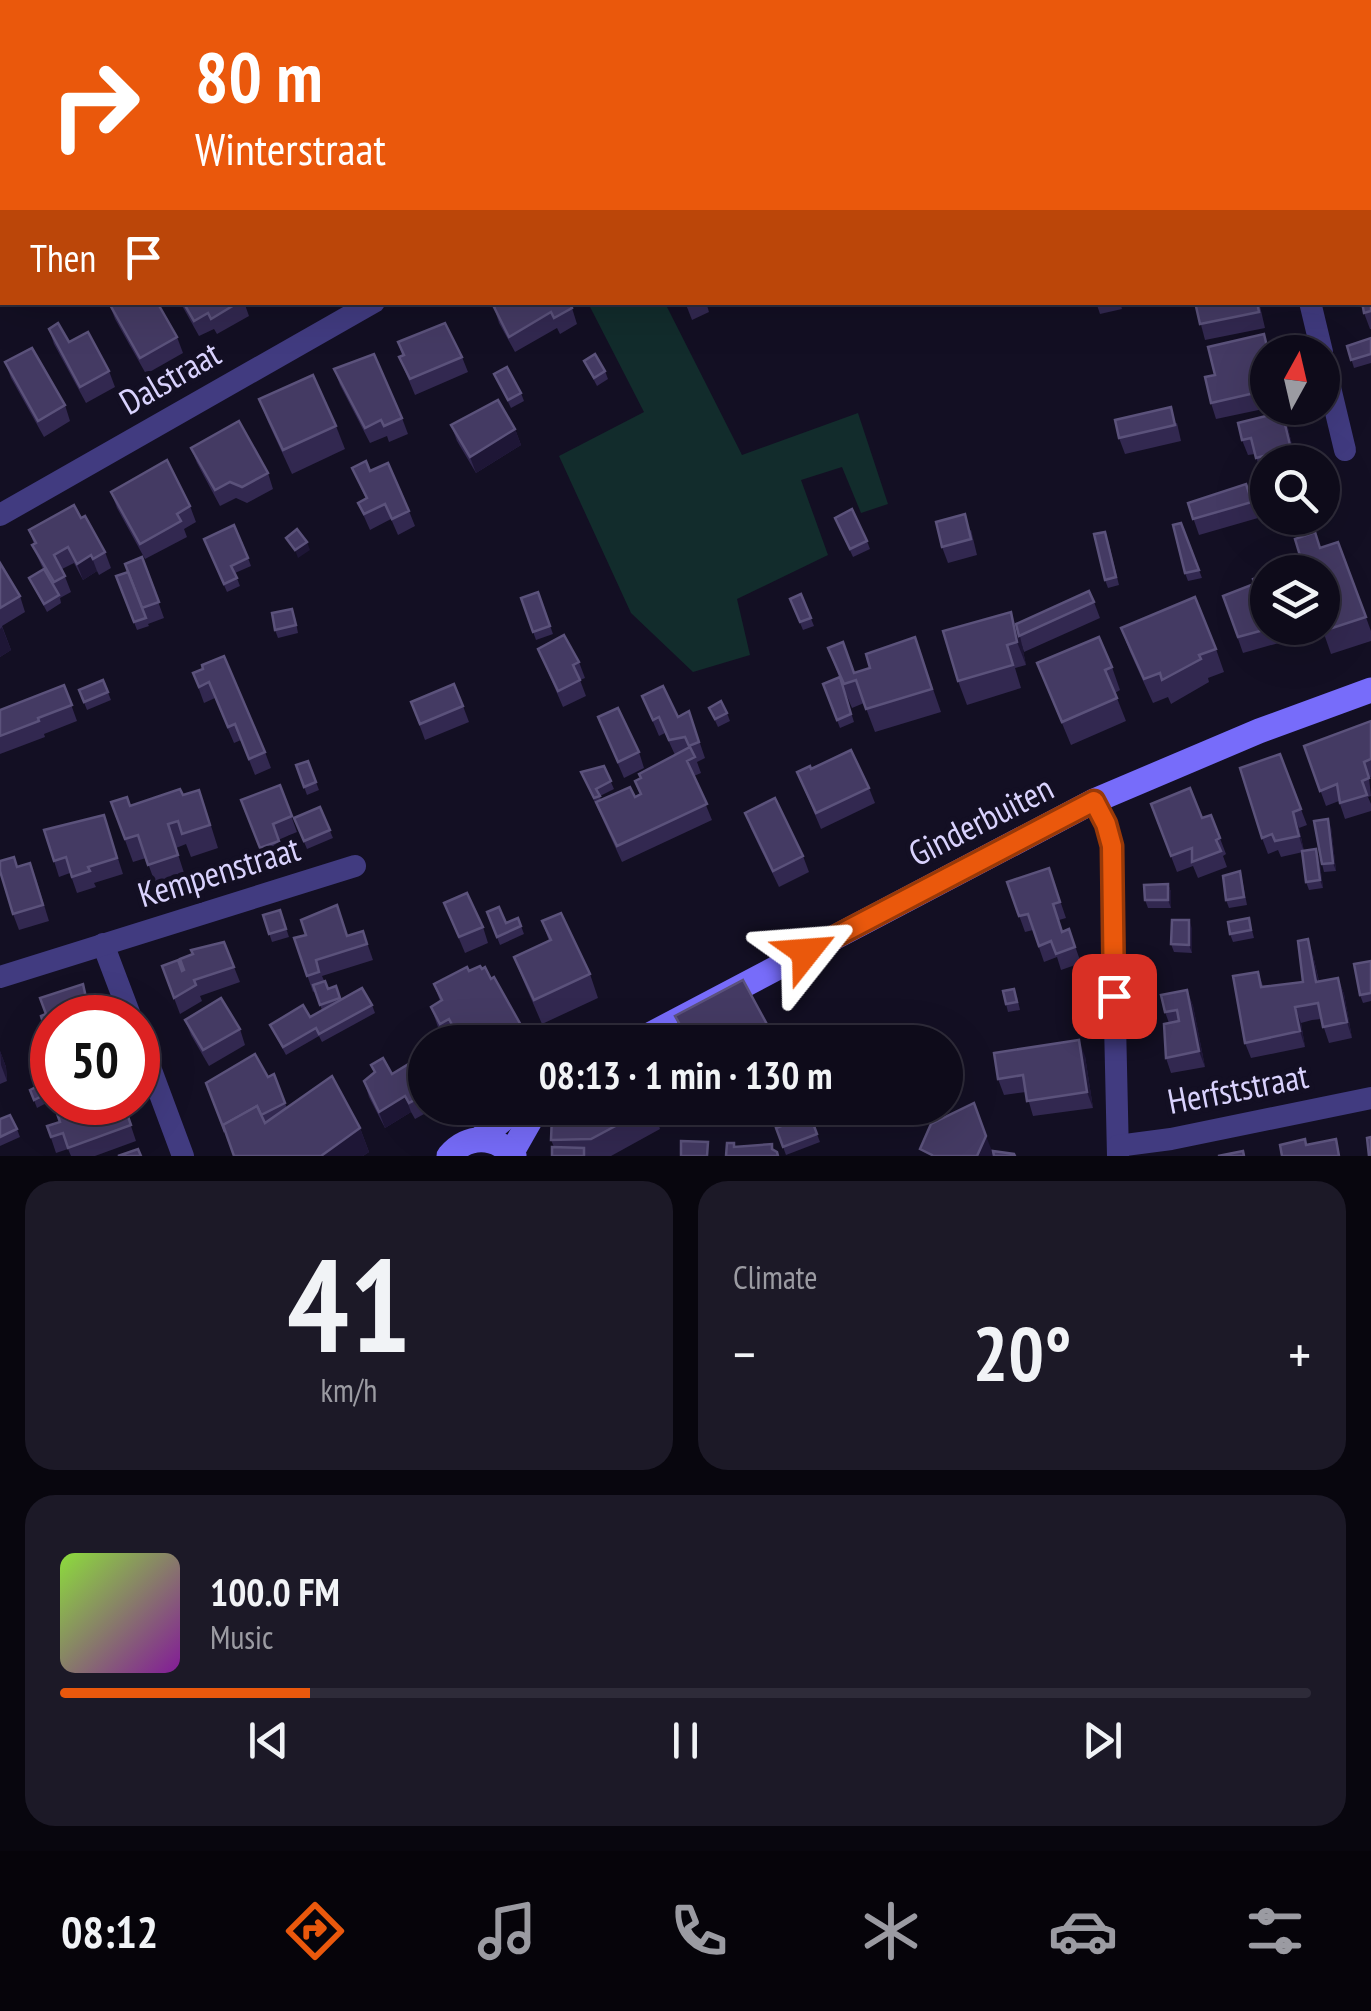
<!DOCTYPE html>
<meta charset="utf-8">
<style>
body{margin:0;font-family:"PT Sans Narrow",sans-serif;background:#1c1927;color:#f1f3f6;height:100vh;display:flex;flex-direction:column;font-size:38px;white-space:nowrap}
*{box-sizing:border-box;margin:0}
p{font-size:32px;color:#9b9ba2}
.icon{flex:none;width:55px;height:55px;fill:none;stroke:currentColor;stroke-width:2;stroke-linecap:round;stroke-linejoin:round}
.map{position:relative;height:1156px;overflow:hidden}
.panel{display:flex;flex-direction:column;gap:25px;padding:25px;background:#08060e;flex:1}
.panel>*{flex:none}
.guide{position:absolute;left:0px;top:0px;width:1372px;height:305px;box-shadow:0 10px 40px #0002,0 0 0 2px #2e2b39;background:#ea580c;color:#fff;overflow:hidden}
.needle{width:65px;rotate:8deg}
.tools{position:absolute;left:1250px;top:335px;display:grid;gap:20px}
.tools a{display:grid;place-items:center;width:90px;height:90px;border-radius:50%;background:#0e0b1a;box-shadow:0 10px 40px #0002,0 0 0 2px #2e2b39;font-size:50px}
.speed{position:absolute;left:30px;top:995px;display:flex;gap:20px;font-size:50px;font-weight:700;text-align:center}
.speed>*{display:grid;place-content:center;width:130px;height:130px;border-radius:50%;background:#0e0b1a;box-shadow:0 10px 40px #0002,0 0 0 2px #2e2b39;line-height:1}
.speed .limit{border:15px solid #d22;background:#fff;color:#111}
.pin{position:absolute;display:grid;place-items:center;width:85px;height:85px;color:#fff;margin:-42px;border-radius:20px;box-shadow:0 5px 15px #0006}
.me{position:absolute;width:110px;margin:-55px;rotate:62deg;stroke-linejoin:round;filter:drop-shadow(0 0 8px #0008)}
.turn{display:flex;align-items:center;gap:35px;height:210px;padding:0 30px;font-size:45px}
.turn .icon{width:130px;height:130px;stroke-width:2.5}
.turn b{display:block;font-size:70px;line-height:85px}
.then{display:flex;align-items:center;height:95px;padding:0 30px;background:#0003;gap:20px;font-size:38px}
.big{font-size:75px;font-weight:700;line-height:1.1}
.panel .tile{flex:1;display:flex;flex-direction:column;justify-content:center;gap:15px;min-width:0;padding:0 35px;border-radius:30px;background:#1c1927}
.panel .dial{align-items:center;gap:0}
.dial b{font-size:130px;line-height:1}
.song{display:flex;align-items:center;gap:30px}
.cover{width:120px;height:120px;border-radius:15px;background:linear-gradient(135deg,hsl(90 70% 55%),hsl(290 70% 35%))}
.played{height:10px;border-radius:5px;background:linear-gradient(90deg,#ea580c 20%,#2e2b39 20%)}
.keys{display:flex;justify-content:space-around;direction:ltr}
.heat{display:flex;justify-content:space-between;align-items:center;font-size:55px;direction:ltr}
.panel .tiles{flex:1;display:grid;gap:25px;grid-template-columns:1fr 1fr}
.tile:last-child{grid-column:span 2}
.trip{position:absolute;left:408px;top:1025px;width:555px;height:100px;border-radius:50px;background:#0e0b1a;box-shadow:0 10px 40px #0002,0 0 0 2px #2e2b39;font-weight:700;line-height:100px;text-align:center}
.menu{display:flex;height:160px;justify-content:space-around;align-items:center;background:#06040a;color:#9b9ba2}
.menu .icon{width:70px;height:70px}
.menu .on{color:#ea580c}
.menu b{font-size:45px;color:#f1f3f6}
.map>svg:first-child{display:block}
</style>
<div class="map">
<svg width="1371" height="1156" viewBox="0 0 1371 1156">
<rect width="100%" height="100%" fill="#130f23"/>
<polygon fill="#122c2c" points="588,303 665,303 742,455 858,413 888,504 861,513 842,467 801,480 828,555 737,599 750,655 693,672 631,613 559,456 644,412"/>
<g fill="none" stroke-linecap="round" stroke-linejoin="round">
<g stroke="#413b80" stroke-width="22">
<polyline points="1239,0 1239,2"/>
<polyline points="916,2 921,0"/>
<polyline points="1310,302 1322,352"/>
<polyline points="1322,354 1345,450"/>
<polyline points="0,515 374,302"/>
<polyline points="1094,801 1106,823 1111,846 1118,1156"/>
<polyline points="103,944 131,1018"/>
<polyline points="0,977 355,866"/>
<polyline points="138,1035 183,1156"/>
<polyline points="1118,1146 1171,1139 1371,1098"/>
</g>
<g stroke="#776cfa" stroke-width="25">
<polyline points="636,1042 1094,801 1259,731 1371,690"/>
<polyline points="480,1139 516,1108"/>
<polyline points="512,1152 537,1108"/>
<path d="M449,1156c19,-22 46,-21 65,0"/>
</g>
</g>
<g fill="#322850">
<polygon points="8,0 51,0 52,2 9,2"/>
<polygon points="394,0 420,0 415,2 396,2"/>
<polygon points="736,0 802,0 803,2 737,2"/>
<polygon points="1149,0 1172,0 1167,2 1150,2"/>
<polygon points="0,4 2,9 2,38 0,40"/>
<polygon points="1371,277 1371,329 1370,329 1364,313"/>
<polygon points="180,302 244,302 249,316 217,334 214,329 199,336"/>
<polygon points="685,302 706,302 709,312 692,320"/>
<polygon points="1096,302 1120,302 1122,309 1100,314"/>
<polygon points="1195,302 1259,302 1265,328 1205,340"/>
<polygon points="109,303 177,337 183,353 146,374 115,319"/>
<polygon points="494,307 572,308 577,324 560,334 557,328 515,352 499,323"/>
<polygon points="49,329 109,371 115,387 86,403 54,344"/>
<polygon points="1264,334 1270,352 1268,352 1268,408 1216,419 1211,403 1215,375"/>
<polygon points="1371,338 1371,363 1354,368 1347,346"/>
<polygon points="398,342 462,357 468,372 415,395 399,357 402,355"/>
<polygon points="584,361 605,371 608,379 597,386"/>
<polygon points="5,362 65,405 70,421 44,437 11,378"/>
<polygon points="334,369 402,418 408,434 389,442 387,436 370,443 340,385"/>
<polygon points="494,374 521,393 524,401 511,408"/>
<polygon points="259,399 336,426 345,449 292,474 268,422"/>
<polygon points="1282,412 1288,428 1296,462 1268,462 1268,472 1262,474 1255,454 1248,455 1242,440"/>
<polygon points="1177,423 1181,441 1125,454 1119,438"/>
<polygon points="451,425 515,429 521,445 476,473 457,441"/>
<polygon points="191,448 268,473 273,489 247,503 236,498 220,506 197,463"/>
<polygon points="352,468 370,471 409,511 415,526 398,535 391,519 370,530 358,503 366,499"/>
<polygon points="1246,484 1258,518 1199,535 1188,503"/>
<polygon points="111,492 190,506 196,522 184,529 187,537 145,559 117,508"/>
<polygon points="81,518 105,552 111,568 99,575 97,571 83,580 74,563 62,569 71,592 60,598 61,603 47,612 29,578 43,569 32,545 34,544 29,530"/>
<polygon points="835,518 867,541 870,549 853,557"/>
<polygon points="1181,523 1202,578 1188,581 1185,573"/>
<polygon points="971,530 977,555 948,563 942,547"/>
<polygon points="1108,540 1119,585 1108,588 1105,580"/>
<polygon points="1338,542 1371,631 1371,641 1331,654 1322,628 1321,548"/>
<polygon points="207,547 248,558 251,566 235,573 240,586 227,592"/>
<polygon points="142,557 164,618 148,624 149,626 137,630 116,576 128,572"/>
<polygon points="0,563 20,596 25,612 2,626 11,650 0,657"/>
<polygon points="538,592 553,634 536,640 521,598"/>
<polygon points="801,594 814,626 803,630 790,599"/>
<polygon points="1223,596 1268,628 1298,628 1300,637 1243,653"/>
<polygon points="1094,602 1100,618 1024,652 1021,642 1026,665 1015,668 1021,688 967,705 958,681 1017,630"/>
<polygon points="295,617 298,633 278,638 275,630"/>
<polygon points="1121,628 1216,649 1224,672 1208,678 1209,682 1171,704 1168,697 1153,703 1130,652"/>
<polygon points="915,637 941,712 875,732 864,703 852,708 843,687 854,722 840,728 823,684 839,677 828,648 854,673 870,668"/>
<polygon points="538,649 579,662 585,678 580,680 586,696 563,707"/>
<polygon points="1037,663 1112,667 1120,690 1115,693 1126,721 1071,745"/>
<polygon points="203,669 265,752 271,768 255,775 241,740 234,743 215,698 204,703 193,673"/>
<polygon points="103,680 111,700 87,710 79,690"/>
<polygon points="64,685 77,721 44,734 45,737 0,754 0,710"/>
<polygon points="642,696 678,717 689,711 705,758 697,762 701,773 694,776 712,820 622,862 581,772 604,766 614,789 600,796 601,800 635,797 640,794 635,781 675,755 665,733 659,736"/>
<polygon points="411,702 463,706 469,722 425,740"/>
<polygon points="709,708 727,713 730,721 718,727"/>
<polygon points="598,717 639,752 644,768 624,778"/>
<polygon points="1371,721 1371,777 1369,778 1371,796 1368,797 1371,804 1371,811 1345,819 1339,801 1326,806 1304,746"/>
<polygon points="1280,754 1307,825 1299,828 1304,851 1316,849 1319,857 1323,888 1309,890 1306,882 1303,852 1281,857 1278,850 1268,854 1262,838"/>
<polygon points="308,761 319,790 307,795 296,765"/>
<polygon points="811,769 869,788 875,803 821,829 797,772"/>
<polygon points="280,785 297,832 278,840 285,857 266,864 241,800"/>
<polygon points="183,795 207,813 218,848 191,857 186,844 176,848 186,879 157,888 146,858 133,862 111,802 130,806"/>
<polygon points="1151,804 1202,818 1211,815 1226,854 1223,856 1227,867 1198,878 1193,866 1177,872"/>
<polygon points="320,807 333,838 307,849 294,818"/>
<polygon points="745,813 803,856 809,872 779,887 751,829"/>
<polygon points="104,815 123,874 94,883 96,887 77,893 70,873 59,877 54,861"/>
<polygon points="1331,827 1336,871 1324,872 1322,864"/>
<polygon points="1049,868 1066,918 1059,920 1063,932 1069,929 1081,963 1061,970 1057,957 1044,962 1033,930 1025,932 1007,882"/>
<polygon points="36,879 49,921 19,930 13,914"/>
<polygon points="1242,879 1247,905 1229,908 1226,900"/>
<polygon points="1168,884 1171,892 1171,908 1148,908 1145,900"/>
<polygon points="444,903 483,927 488,943 465,953"/>
<polygon points="280,910 289,937 272,942 263,915"/>
<polygon points="487,912 506,923 518,918 524,934 500,945"/>
<polygon points="1249,918 1254,938 1233,942 1230,934"/>
<polygon points="542,921 590,974 598,998 542,1024 523,980 514,957 549,941"/>
<polygon points="1192,928 1192,953 1174,952 1171,944"/>
<polygon points="363,931 373,960 322,976 328,989 336,986 341,1000 372,1005 375,1013 322,1042 319,1036 286,1055 270,1025 310,1017 322,1010 315,991 313,992 294,938 348,936"/>
<polygon points="224,942 240,982 200,996 202,1001 180,1014 162,966 182,971"/>
<polygon points="1313,955 1319,981 1338,978 1344,994 1352,1038 1329,1043 1321,1019 1312,1020 1301,1023 1305,1047 1251,1058 1245,1043 1258,972 1263,986 1303,982"/>
<polygon points="1371,961 1371,1001 1363,1003 1360,995"/>
<polygon points="469,971 522,1027 527,1042 446,1042 439,1030 431,1007 440,1001 434,984"/>
<polygon points="743,980 776,1042 685,1042 675,1016"/>
<polygon points="1187,990 1193,1006 1205,1067 1171,1073 1166,1058 1169,1023 1165,1012"/>
<polygon points="1017,997 1020,1010 1008,1012 1006,1004"/>
<polygon points="185,1020 240,1029 245,1045 209,1066 191,1035"/>
<polygon points="0,1051 6,1067 7,1081 0,1084"/>
<polygon points="425,1054 425,1108 435,1108 415,1119 411,1112 385,1128 369,1097 364,1081 374,1073 371,1065 392,1074"/>
<polygon points="1085,1056 1093,1108 1033,1116 1026,1092 1004,1095 998,1079"/>
<polygon points="274,1074 287,1108 360,1128 369,1152 363,1156 234,1156 268,1077"/>
<polygon points="30,1090 52,1090 52,1100 37,1108"/>
<polygon points="123,1102 136,1141 95,1156 71,1156 68,1149 56,1153 47,1126"/>
<polygon points="554,1108 658,1108 661,1115 656,1117 660,1129 611,1156 552,1156 554,1147 551,1140 556,1113"/>
<polygon points="718,1108 747,1108 725,1119"/>
<polygon points="810,1115 820,1142 786,1155 776,1128"/>
<polygon points="0,1119 17,1129 20,1137 0,1146"/>
</g>
<g fill="#1e1636">
<polygon points="1282,412 1288,428 1296,462 1291,449"/>
<polygon points="515,429 521,445 476,473 470,457"/>
<polygon points="307,542 310,550 298,558 295,550"/>
<polygon points="91,555 97,571 83,580 77,564"/>
<polygon points="1011,612 1020,636 1026,665 1017,642"/>
<polygon points="2,627 11,650 0,657 0,629"/>
<polygon points="1293,812 1299,828 1304,852 1299,836"/>
<polygon points="1328,819 1331,827 1336,871 1333,863"/>
<polygon points="1316,849 1319,857 1323,888 1320,880"/>
<polygon points="1168,884 1171,892 1171,908 1168,900"/>
<polygon points="1189,920 1192,928 1192,953 1189,945"/>
<polygon points="1308,939 1313,955 1322,997 1316,982"/>
<polygon points="1338,978 1344,994 1352,1038 1347,1022"/>
<polygon points="83,984 89,1000 93,1018 91,1018"/>
<polygon points="1187,990 1193,1006 1205,1067 1199,1051"/>
<polygon points="1295,1007 1301,1023 1305,1047 1300,1031"/>
<polygon points="1079,1040 1085,1056 1093,1108 1087,1092"/>
<polygon points="0,1051 6,1067 7,1081 1,1065"/>
<polygon points="405,1096 411,1112 385,1128 379,1112"/>
<polygon points="360,1128 369,1152 363,1156 321,1156"/>
<polygon points="986,1136 994,1156 977,1156"/>
</g>
<g fill="#443a63" stroke="#5b527b" stroke-width="2.5">
<polygon points="31,0 51,0 52,2 33,2"/>
<polygon points="75,0 92,0 93,2 77,2"/>
<polygon points="595,0 613,0 610,2 597,2"/>
<polygon points="631,0 709,0 711,2 632,2"/>
<polygon points="740,0 779,0 774,2 742,2"/>
<polygon points="1061,0 1091,0 1087,2 1063,2"/>
<polygon points="1092,0 1116,0 1111,2 1093,2"/>
<polygon points="1286,0 1346,0 1347,2 1287,2"/>
<polygon points="0,4 2,9 2,19 0,21"/>
<polygon points="0,68 2,72 2,86 0,87"/>
<polygon points="1370,94 1371,94 1370,191"/>
<polygon points="1371,277 1371,311 1364,313 1362,302 1370,302"/>
<polygon points="157,302 177,337 140,358 109,303"/>
<polygon points="183,302 239,302 211,319 208,313 194,321"/>
<polygon points="503,302 569,302 572,308 554,318 551,312 509,337 494,307"/>
<polygon points="1195,302 1257,302 1259,312 1200,324"/>
<polygon points="58,323 69,342 88,332 109,371 80,387 49,329"/>
<polygon points="445,323 462,357 410,379 399,357 404,355 398,342"/>
<polygon points="1264,334 1268,351 1264,352 1268,365 1268,390 1211,403 1205,377 1215,375 1208,347"/>
<polygon points="1371,338 1371,354 1351,360 1347,346"/>
<polygon points="32,348 65,405 38,421 5,362"/>
<polygon points="374,354 402,418 384,426 381,420 365,428 334,369"/>
<polygon points="595,354 605,371 594,378 584,361"/>
<polygon points="507,367 521,393 508,400 494,374"/>
<polygon points="313,375 336,426 283,450 259,399"/>
<polygon points="498,400 515,429 470,457 451,425"/>
<polygon points="1171,407 1175,425 1119,438 1115,420"/>
<polygon points="1282,412 1291,449 1256,458 1251,438 1242,440 1238,423"/>
<polygon points="239,421 268,473 242,487 230,482 215,490 191,448"/>
<polygon points="167,460 190,506 177,514 181,521 140,544 111,492"/>
<polygon points="366,461 370,471 388,463 409,511 392,519 385,504 364,514 358,503 367,498 352,468"/>
<polygon points="1246,484 1252,502 1193,519 1188,503"/>
<polygon points="74,505 81,518 85,516 105,552 93,559 91,555 77,564 68,547 54,555 65,576 54,582 32,545 36,543 29,530"/>
<polygon points="852,509 867,541 850,549 835,518"/>
<polygon points="965,514 971,539 942,547 936,522"/>
<polygon points="1181,523 1199,570 1185,573 1173,525"/>
<polygon points="234,525 248,558 231,566 237,578 224,584 204,539"/>
<polygon points="297,529 307,542 295,550 286,538"/>
<polygon points="1105,532 1116,577 1105,580 1094,534"/>
<polygon points="1315,532 1320,548 1338,542 1366,617 1323,631 1322,572 1305,572 1295,539"/>
<polygon points="142,557 159,602 142,608 125,564"/>
<polygon points="0,563 20,596 0,608"/>
<polygon points="1280,566 1282,572 1271,572 1270,570"/>
<polygon points="44,569 59,595 44,604 29,578"/>
<polygon points="128,572 146,618 134,622 116,576"/>
<polygon points="1265,575 1268,580 1268,628 1271,628 1238,637 1223,596 1254,584 1253,579"/>
<polygon points="1089,591 1094,602 1019,636 1016,624"/>
<polygon points="538,592 550,626 533,632 521,598"/>
<polygon points="801,594 811,618 800,622 790,599"/>
<polygon points="1195,597 1216,649 1199,655 1201,659 1162,680 1160,673 1144,679 1121,628"/>
<polygon points="292,609 296,625 275,630 272,613"/>
<polygon points="1011,612 1017,642 1007,645 1013,665 958,681 943,631"/>
<polygon points="564,635 579,662 573,665 580,680 558,691 538,649"/>
<polygon points="915,637 932,689 866,709 856,680 844,684 828,648 843,642 854,673 870,668 866,654"/>
<polygon points="1099,637 1112,667 1105,670 1117,698 1062,722 1037,663"/>
<polygon points="224,656 265,752 249,759 235,724 228,727 209,682 199,687 193,673 203,669 202,665"/>
<polygon points="840,677 851,714 837,720 823,684"/>
<polygon points="103,680 108,692 84,702 79,690"/>
<polygon points="454,684 463,706 420,724 411,702"/>
<polygon points="64,685 72,705 38,718 39,721 0,736 0,710"/>
<polygon points="663,686 678,717 689,711 699,742 689,746 685,737 669,740 659,717 653,720 642,696"/>
<polygon points="721,701 727,713 715,719 709,708"/>
<polygon points="618,708 639,752 618,762 598,717"/>
<polygon points="1371,721 1371,759 1364,762 1369,778 1362,781 1367,795 1340,803 1337,784 1320,791 1304,746"/>
<polygon points="690,747 695,757 687,761 707,804 617,846 596,802 630,787 635,797 641,794 635,781 641,778 639,774"/>
<polygon points="851,750 869,788 816,813 797,772 810,766 811,769"/>
<polygon points="1280,754 1301,809 1293,812 1299,836 1275,841 1272,834 1262,838 1240,768"/>
<polygon points="308,761 316,782 304,787 296,765"/>
<polygon points="604,766 611,781 596,789 600,796 594,798 581,772"/>
<polygon points="280,785 292,816 273,824 279,841 260,848 241,800"/>
<polygon points="1190,788 1202,818 1211,815 1220,838 1216,840 1221,851 1192,862 1192,848 1171,856 1151,804"/>
<polygon points="180,789 183,795 199,790 210,825 182,834 178,821 168,824 178,855 148,865 138,835 125,839 111,802 127,797 130,806"/>
<polygon points="775,798 803,856 773,871 745,813"/>
<polygon points="320,807 330,830 304,841 294,818"/>
<polygon points="104,815 117,858 88,867 90,871 72,877 66,857 54,861 44,830"/>
<polygon points="1328,819 1333,863 1322,864 1314,821"/>
<polygon points="1316,849 1320,880 1306,882 1302,851"/>
<polygon points="14,857 17,867 30,863 43,905 13,914 0,871 0,861"/>
<polygon points="1049,868 1060,902 1053,904 1062,932 1069,929 1075,947 1056,954 1051,941 1039,946 1028,914 1019,916 1007,882"/>
<polygon points="1240,871 1244,897 1226,900 1223,876"/>
<polygon points="1168,884 1168,900 1145,900 1144,885"/>
<polygon points="467,893 483,927 459,937 444,903"/>
<polygon points="337,905 347,936 363,931 367,944 316,960 319,972 307,976 294,938 306,935 301,920"/>
<polygon points="499,907 506,923 518,918 521,926 497,937 487,912"/>
<polygon points="280,910 286,929 269,934 263,915"/>
<polygon points="561,913 590,974 534,1000 514,957 551,940 542,921"/>
<polygon points="1249,918 1251,930 1230,934 1228,922"/>
<polygon points="1172,920 1189,920 1189,945 1171,944"/>
<polygon points="1308,939 1316,982 1338,978 1347,1022 1323,1027 1318,1003 1307,1005 1295,1007 1300,1031 1245,1043 1233,976 1258,972 1261,987 1303,982 1298,941"/>
<polygon points="224,942 234,967 194,980 196,985 174,998 162,966 178,960 182,971 184,970 180,959 193,954 191,950"/>
<polygon points="1371,961 1371,993 1360,995 1354,964"/>
<polygon points="480,966 482,969 485,967 491,979 494,977 522,1027 490,1042 461,1042 449,1019 440,1024 431,1007 442,1000 434,984 467,967 469,971"/>
<polygon points="743,980 776,1041 690,1042 675,1016"/>
<polygon points="325,981 328,989 336,986 340,998 320,1005 313,985"/>
<polygon points="83,984 90,1016 94,1015 95,1018 52,1018 51,1050 41,1016 46,1014 40,998"/>
<polygon points="362,988 372,1005 319,1034 316,1028 283,1047 270,1025 303,1005 310,1017"/>
<polygon points="1014,989 1017,1002 1006,1004 1003,991"/>
<polygon points="1187,990 1199,1051 1166,1058 1164,1024 1179,1021 1177,1010 1165,1012 1161,995"/>
<polygon points="221,998 240,1029 203,1050 185,1020"/>
<polygon points="1079,1040 1087,1092 1027,1101 1023,1075 998,1079 994,1053"/>
<polygon points="255,1054 268,1077 274,1074 285,1103 261,1115 257,1106 223,1125 225,1132 206,1083"/>
<polygon points="425,1054 425,1094 409,1103 405,1096 379,1112 364,1081 375,1072 371,1065 383,1058 392,1074"/>
<polygon points="332,1076 360,1128 321,1156 234,1156 223,1125 257,1106 265,1123"/>
<polygon points="48,1081 52,1091 34,1100 30,1090"/>
<polygon points="53,1102 123,1102 131,1125 68,1148 63,1133 51,1137 47,1126 60,1122"/>
<polygon points="974,1103 986,1136 977,1156 932,1156 932,1155 920,1149 931,1124"/>
<polygon points="554,1108 649,1108 591,1139 551,1140 552,1115 557,1112"/>
<polygon points="10,1115 17,1129 0,1137 0,1119"/>
<polygon points="810,1115 817,1134 783,1147 776,1128"/>
<polygon points="1371,1137 1371,1156 1369,1156 1367,1138"/>
<polygon points="1305,1139 1306,1145 1336,1139 1339,1156 1282,1156 1280,1145"/>
<polygon points="681,1141 708,1142 707,1156 681,1156"/>
<polygon points="727,1143 734,1143 734,1147 772,1144 772,1149 777,1152 778,1156 726,1156"/>
<polygon points="552,1147 584,1148 584,1156 552,1156"/>
<polygon points="138,1149 141,1156 118,1156"/>
<polygon points="993,1151 1014,1154 1015,1156 994,1156"/>
<polygon points="1243,1151 1244,1156 1218,1156"/>
</g>
<g fill="none" stroke-linecap="round" stroke-linejoin="round">
<defs>
<polyline id="route" points="806,952 1094,801 1106,824 1112,846 1114,996"/>
</defs>
<use href="#route" stroke="#983908" stroke-width="25"/>
<use href="#route" stroke="#ea580c" stroke-width="18"/>
</g>
<g text-anchor="middle" stroke-width="10" stroke-linejoin="round" paint-order="stroke">
<g font-size="35" fill="#d9d2fd" stroke="#130f23">
<text transform="translate(170 378) rotate(-30)" y="12">Dalstraat</text>
<text transform="translate(981 821) rotate(-27)" y="12">Ginderbuiten</text>
<text transform="translate(219 872) rotate(-17)" y="12">Kempenstraat</text>
<text transform="translate(1238 1089) rotate(-11)" y="12">Herfststraat</text>
</g>
</g>
</svg>
<div class="tools">
<a><svg class="needle" viewBox="-14 -14 28 28"><path d="M0-13l5 13h-10z" fill="#e53935"/><path d="M0 13l5-13h-10z" fill="#9b9ba2"/></svg></a>
<a><svg class="icon" aria-label="search" viewBox="0 0 24 24"><circle cx="10" cy="10" r="6"/><path d="M15 15l6 6"/></svg></a>
<a><svg class="icon" aria-label="layers" viewBox="0 0 24 24"><path d="M12 4l9 5-9 5-9-5zM3 14l9 5 9-5"/></svg></a>
</div>
<div class="speed"><div class="limit">50</div></div>
<div class="pin" style="left:1114px;top:996px;background:#d93025"><svg class="icon" aria-label="arrive" viewBox="0 0 24 24"><path d="M6 21V4h12l-3 4 3 4H6"/></svg></div>
<svg class="me" style="left:806px;top:952px" viewBox="-20 -20 40 40"><path d="M0-17L14 15 0 8-14 15z" fill="#ea580c" stroke="#fff" stroke-width="4"/></svg>
<div class="trip">08:13 · 1 min · 130 m</div>
<div class="guide">
<div class="turn"><svg class="icon" aria-label="right" viewBox="0 0 24 24"><path d="M7 20v-9h11M14 6l5 5-5 5"/></svg><div><b>80 m</b>Winterstraat</div></div>
<div class="then">Then<svg class="icon" aria-label="arrive" viewBox="0 0 24 24"><path d="M6 21V4h12l-3 4 3 4H6"/></svg></div>
</div>
</div>
<section class="panel">
<div class="tiles">
<div class="tile dial"><b>41</b><p>km/h</p></div>
<div class="tile"><p>Climate</p>
<div class="heat"><a>−</a><b class="big">20°</b><a>+</a></div>
</div>
<div class="tile">
<div class="song"><i class="cover"></i><div><b>100.0 FM</b><p>Music</p></div></div>
<div class="played"></div>
<div class="keys"><svg class="icon" aria-label="previous" viewBox="0 0 24 24"><path d="M18 5L8 12l10 7zM5 5v14"/></svg><svg class="icon" aria-label="pause" viewBox="0 0 24 24"><path d="M8 5v14M16 5v14"/></svg><svg class="icon" aria-label="next" viewBox="0 0 24 24"><path d="M6 5l10 7-10 7zM19 5v14"/></svg></div>
</div>
</div>
</section>
<nav class="menu">
<b>08:12</b>
<svg class="icon on" aria-label="directions" viewBox="0 0 24 24"><path d="M12 3l9 9-9 9-9-9zM9 14v-3h6M13 9l2 2-2 2"/></svg>
<svg class="icon" aria-label="music" viewBox="0 0 24 24"><path d="M9 18V5l10-2v13"/><circle cx="6" cy="18" r="3"/><circle cx="16" cy="16" r="3"/></svg>
<svg class="icon" aria-label="phone" viewBox="0 0 24 24"><path d="M5 4h4l2 5-3 2q2 4 5 5l2-3 5 2v4C11 20 4 13 5 4z"/></svg>
<svg class="icon" aria-label="climate" viewBox="0 0 24 24"><path d="M12 3v18M4 7l16 10M4 17L20 7"/></svg>
<svg class="icon" aria-label="car" viewBox="0 0 24 24"><path d="M5 17H2v-5l4-1 3-4h7l3 4 3 1v5h-3M9 17h6M6 11h13"/><circle cx="7" cy="17" r="2"/><circle cx="17" cy="17" r="2"/></svg>
<svg class="icon" aria-label="filters" viewBox="0 0 24 24"><path d="M4 7h16M4 17h16"/><circle cx="9" cy="7" r="2"/><circle cx="15" cy="17" r="2"/></svg>
</nav>
